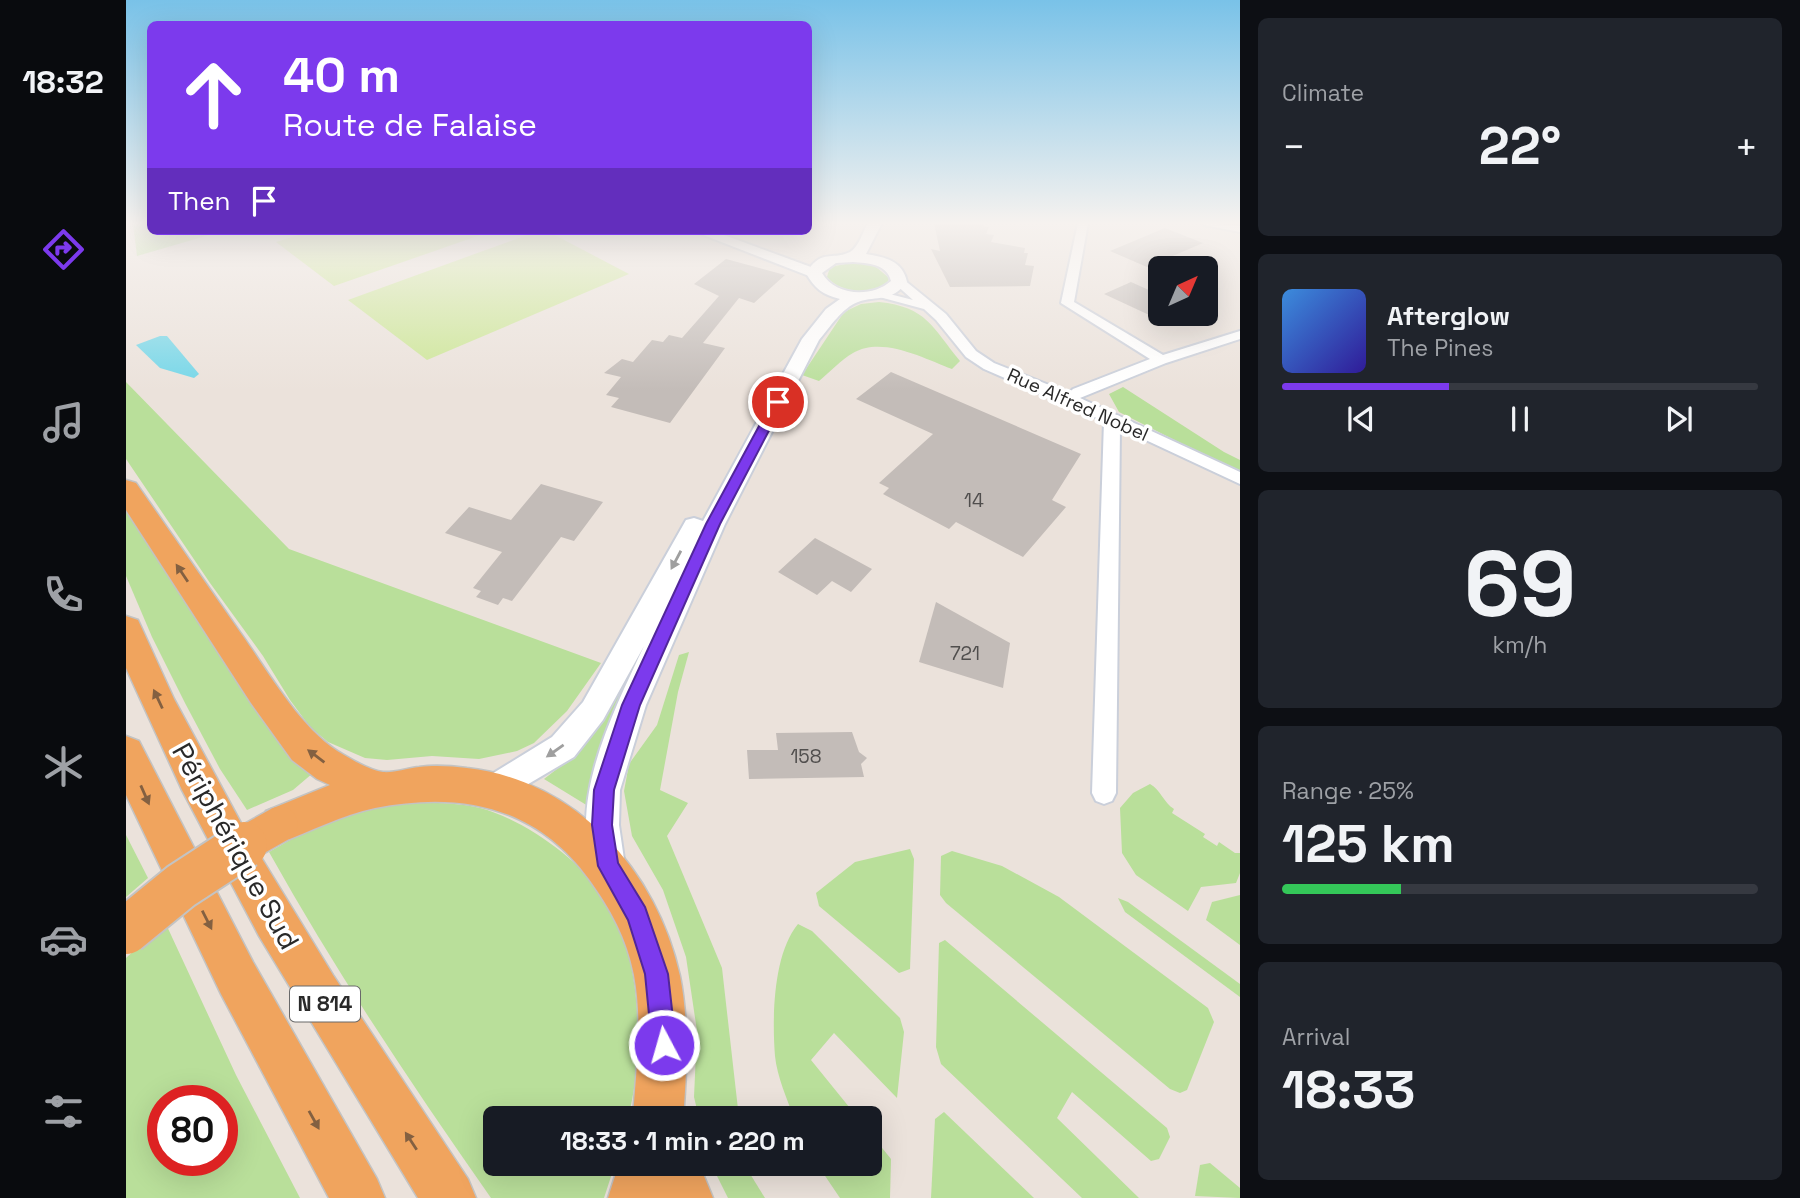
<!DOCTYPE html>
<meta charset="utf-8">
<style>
body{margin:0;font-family:"Space Grotesk",sans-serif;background:#20242c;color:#f1f3f6;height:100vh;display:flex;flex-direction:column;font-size:26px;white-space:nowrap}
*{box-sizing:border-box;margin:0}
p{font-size:23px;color:#9ea1a6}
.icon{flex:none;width:38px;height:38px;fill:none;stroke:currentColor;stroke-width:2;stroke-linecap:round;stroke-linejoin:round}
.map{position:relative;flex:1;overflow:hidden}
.panel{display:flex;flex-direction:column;gap:18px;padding:18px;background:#0d0f14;width:560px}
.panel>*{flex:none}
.banner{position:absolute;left:21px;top:21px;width:665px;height:214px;border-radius:10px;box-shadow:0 7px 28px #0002;background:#7c3aed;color:#fff;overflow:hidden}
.needle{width:46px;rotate:44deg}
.buttons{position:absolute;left:1022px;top:256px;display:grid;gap:14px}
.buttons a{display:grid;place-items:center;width:70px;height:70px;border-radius:10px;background:#171b24;box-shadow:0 7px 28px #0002;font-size:35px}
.speed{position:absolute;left:21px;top:1085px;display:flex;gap:14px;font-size:35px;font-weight:700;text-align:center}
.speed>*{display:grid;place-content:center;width:91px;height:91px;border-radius:50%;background:#171b24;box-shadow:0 7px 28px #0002;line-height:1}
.speed .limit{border:10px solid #d22;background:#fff;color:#111}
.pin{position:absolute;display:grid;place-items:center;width:60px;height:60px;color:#fff;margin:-30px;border:4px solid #fff;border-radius:50%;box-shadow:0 2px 7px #0007}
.me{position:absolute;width:77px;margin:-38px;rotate:354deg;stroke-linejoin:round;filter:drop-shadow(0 0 5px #0008)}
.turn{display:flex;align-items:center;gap:24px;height:147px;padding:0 21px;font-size:32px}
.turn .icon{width:91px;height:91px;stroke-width:2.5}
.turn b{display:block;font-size:49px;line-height:60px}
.then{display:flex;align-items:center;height:66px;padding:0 21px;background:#0003;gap:14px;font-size:26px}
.big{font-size:52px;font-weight:600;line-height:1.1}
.panel .card{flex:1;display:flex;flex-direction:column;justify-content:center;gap:10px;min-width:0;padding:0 24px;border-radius:10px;background:#20242c}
.panel .dial{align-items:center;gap:0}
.dial b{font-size:91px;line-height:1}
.song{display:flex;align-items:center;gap:21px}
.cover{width:84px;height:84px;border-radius:10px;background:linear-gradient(135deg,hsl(210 70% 55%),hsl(250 70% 35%))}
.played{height:7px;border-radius:4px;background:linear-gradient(90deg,#7c3aed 35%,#363941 35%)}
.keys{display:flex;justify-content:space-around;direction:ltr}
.heat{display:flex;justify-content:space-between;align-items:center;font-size:38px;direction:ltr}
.charge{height:10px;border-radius:5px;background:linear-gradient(90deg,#34c759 25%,#363941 0)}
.trip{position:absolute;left:357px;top:1106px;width:399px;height:70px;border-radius:10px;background:#171b24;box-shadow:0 7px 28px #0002;font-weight:600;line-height:70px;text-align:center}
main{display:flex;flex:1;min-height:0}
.menu{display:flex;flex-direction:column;width:126px;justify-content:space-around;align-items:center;background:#090b0e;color:#9ea1a6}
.menu .icon{width:49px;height:49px}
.menu .on{color:#7c3aed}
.menu b{font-size:32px;color:#f1f3f6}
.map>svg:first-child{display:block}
</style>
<main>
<nav class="menu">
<b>18:32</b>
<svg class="icon on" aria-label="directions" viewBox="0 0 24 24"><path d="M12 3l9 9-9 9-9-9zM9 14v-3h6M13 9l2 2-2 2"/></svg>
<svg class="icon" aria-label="music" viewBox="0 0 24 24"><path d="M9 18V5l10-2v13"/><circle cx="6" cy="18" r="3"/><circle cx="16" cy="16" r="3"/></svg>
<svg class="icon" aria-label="phone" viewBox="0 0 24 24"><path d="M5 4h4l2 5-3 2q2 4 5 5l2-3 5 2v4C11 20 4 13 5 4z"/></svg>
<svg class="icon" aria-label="climate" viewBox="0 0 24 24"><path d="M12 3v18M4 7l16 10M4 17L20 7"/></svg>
<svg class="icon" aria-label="car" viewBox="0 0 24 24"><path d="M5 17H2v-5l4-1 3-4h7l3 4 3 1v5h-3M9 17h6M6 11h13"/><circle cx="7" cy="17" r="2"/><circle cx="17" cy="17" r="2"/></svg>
<svg class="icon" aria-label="filters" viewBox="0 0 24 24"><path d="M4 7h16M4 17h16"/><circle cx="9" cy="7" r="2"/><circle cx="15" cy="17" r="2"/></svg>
</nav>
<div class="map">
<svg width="1114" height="1198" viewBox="0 0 1114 1198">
<rect width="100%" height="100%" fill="#ebe2db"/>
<g fill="#b9df9a" fill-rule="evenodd">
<polygon points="7,223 24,223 24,231 97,231 11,256"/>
<path d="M730,262l19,4 14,12 -1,4c-16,14 -48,11 -61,-5l3,-10z"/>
<path d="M753,302c48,5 53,25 81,59l-8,8c-29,-11 -70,-33 -99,-16 -12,7 -23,19 -34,28l-17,-6 42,-63 17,-8z"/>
<polygon points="0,382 163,549 475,663 441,711 408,743 391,751 353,759 306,756 261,760 239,758 202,742 184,727 164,700 137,656 84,583 0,459"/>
<polygon points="997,387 1098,452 1114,460 1114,473 993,412 983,394"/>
<polygon points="0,507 187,773 167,790 121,810 94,769 59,703 26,637 0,576"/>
<polygon points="563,652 552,692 534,790 562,803 541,836 596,968 613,1118 573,1118 568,1097 571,1031 560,957 537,890 506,836 498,791 503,764 531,725 553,655"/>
<path d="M501,689l-39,117 -44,-27c25,-19 46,-36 63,-64 5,-9 10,-22 20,-26z"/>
<path d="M1024,784c11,6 13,18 24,25l-2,4 33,21 -2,3 14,9 2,-4 16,11h5v20l-4,10 -35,4 -13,24 -52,-36 -14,-22 -2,-45 13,-15z"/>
<path d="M265,803c29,0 60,-2 89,5 43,11 99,51 124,88 38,56 41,159 24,222h-133v46h120l-11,34h-113c-79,-113 -155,-226 -222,-346l49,-28z"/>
<polygon points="0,835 22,878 0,897"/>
<polygon points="784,849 788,859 784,969 773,973 693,906 690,893 729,862"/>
<polygon points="826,851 876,866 933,897 1082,1008 1088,1022 1061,1090 1054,1093 1044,1089 820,903 814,895 815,856"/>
<polygon points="1114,895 1114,945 1080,920 1086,902"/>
<polygon points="992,898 1002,902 1114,984 1114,997 999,912"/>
<path d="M39,922l71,153 64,123h-174v-240zM37,1101h59v59h-59z"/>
<path d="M672,924l14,7 88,87 4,14 -7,66 -63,-65 -23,27 47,58h-64c-7,-19 -17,-42 -19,-62 -3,-38 -2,-102 23,-132z"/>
<polygon points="819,940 1041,1128 1044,1137 1033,1159 1025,1161 946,1092 931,1118 1013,1198 956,1198 815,1064 810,1047 813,943"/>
<polygon points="818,1112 908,1198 805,1198 809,1119"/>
<polygon points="744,1133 765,1159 764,1198 714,1198 691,1164 744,1164"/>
<polygon points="1084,1163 1114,1188 1114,1198 1069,1196 1074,1165"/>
<polygon points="585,1164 618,1164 639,1198 602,1198"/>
</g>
<g fill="#cce696">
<polygon points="185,231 366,231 208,286 150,242"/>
<polygon points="412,231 421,231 503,274 301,360 222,300"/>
</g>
<polygon fill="#73d6e8" points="34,336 41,336 73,374 68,378 34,368 10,345"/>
<g fill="#c3bcb8">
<polygon points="808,223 858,223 857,226 863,227 860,234 868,235 865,242 899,248 898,253 902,253 899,265 908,266 904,286 824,287 805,249 814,251"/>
<polygon points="1039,228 1077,243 1021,267 984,251"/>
<polygon points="600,259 659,275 628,303 613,298 577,343 599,348 544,423 485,407 493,398 480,395 495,377 478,373 496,359 507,362 526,340 537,342 543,335 556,338 593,296 568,284"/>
<polygon points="1005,282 1034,295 1034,320 978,294"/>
<polygon points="765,372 955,454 926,500 940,507 897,557 830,522 823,529 757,494 763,488 753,483 807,434 730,399"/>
<polygon points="415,484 477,502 448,541 435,537 386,601 377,598 372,605 350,597 355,591 347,588 376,552 319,533 343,507 385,520"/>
<polygon points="689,538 746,569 725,592 706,581 691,595 652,572"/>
<polygon points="810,602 884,643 877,688 793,662"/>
<polygon points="726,732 733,752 741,758 735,764 738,777 623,779 621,750 652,750 650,733"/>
</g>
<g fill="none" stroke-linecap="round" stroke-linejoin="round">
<defs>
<g id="minor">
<polygon points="952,223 962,223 948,302 1037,355 1114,331 1114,339 1040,363 954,398 1114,472 1114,484 994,428 990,793 986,801 978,804 970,801 966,793 978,421 858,369 840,357 810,320 798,309 746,295 752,291 787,300 767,282 777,279 820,314 850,351 868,363 943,393 947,389 1024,359 935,303"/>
<polygon points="1077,223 1114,226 1114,232 1078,225"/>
</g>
<polygon id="tertiary" points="567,231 587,231 693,270 696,273 688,278 683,276"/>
<path id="secondary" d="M742,223h14l-16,31c19,3 37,7 41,28 -16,21 -29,13 -49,20 -16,6 -28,25 -39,38l-94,184 -79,181 -26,85 -1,35 6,41 -5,12 -12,5 -12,-5c-31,-74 17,-165 48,-232l-41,74 -29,37 -81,48 -11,-5 -5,-10 5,-10 70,-43 31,-35 103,-182 8,-2 9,3 99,-182 24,-30 14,-10c-17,-4 -26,-11 -34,-26 16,-25 25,-12 44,-21 9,-5 13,-21 18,-29zM727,262c15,1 34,2 38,19 -19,17 -56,15 -69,-8l14,-10z"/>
<g id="trunk">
<path d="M0,480l10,3c35,50 70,101 106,152 27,38 60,97 102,120 10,6 28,16 39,17 11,1 25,-4 36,-5 15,-2 33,-1 48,1 109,12 190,103 213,208 9,46 7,95 3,142h-50c3,-48 10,-96 1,-143 -7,-37 -24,-67 -45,-96 -53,-73 -129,-88 -214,-71 -33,7 -64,23 -95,35l-14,-6 -6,-13 6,-13 64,-26 -13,-6 -25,-19 -41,-57 -125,-193z"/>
<polygon points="0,616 12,620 48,699 122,836 207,975 342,1179 350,1198 292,1198 133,936 56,790 0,668"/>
<polygon points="0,736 13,741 127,962 251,1179 259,1198 203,1198 95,994 0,795"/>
<polygon points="493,1164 573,1164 587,1198 482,1198"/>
</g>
</defs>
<use href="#minor" stroke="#cacfda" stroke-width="4"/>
<use href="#tertiary" stroke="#cacfda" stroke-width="4"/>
<use href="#secondary" stroke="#cacfda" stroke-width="4"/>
<use href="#trunk" stroke="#c3c3c3" stroke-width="3"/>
<use href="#minor" fill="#fff" fill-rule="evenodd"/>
<use href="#tertiary" fill="#fff" fill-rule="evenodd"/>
<use href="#secondary" fill="#fff" fill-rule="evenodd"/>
<use href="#trunk" fill="#f0a45e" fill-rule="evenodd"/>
<defs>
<polyline id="trunk-bridge-far1" points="115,846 154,824"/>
<polyline id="trunk-bridge" points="0,931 55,886 118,845"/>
</defs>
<use href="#trunk-bridge-far1" stroke="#c3c3c3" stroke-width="38" stroke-linecap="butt"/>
<use href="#trunk-bridge" stroke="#c3c3c3" stroke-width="50" stroke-linecap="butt"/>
<use href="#trunk-bridge-far1" stroke="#f0a45e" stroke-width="35"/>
<use href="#trunk-bridge" stroke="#f0a45e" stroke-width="46"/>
</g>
<defs><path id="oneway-solid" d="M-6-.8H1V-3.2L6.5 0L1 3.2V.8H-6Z" transform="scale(1.75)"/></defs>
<g fill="#9f9f9f">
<use href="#oneway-solid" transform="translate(550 560) rotate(118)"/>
<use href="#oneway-solid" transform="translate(429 751) rotate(145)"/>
</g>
<g fill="#836041">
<use href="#oneway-solid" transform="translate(56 573) rotate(-124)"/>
<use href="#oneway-solid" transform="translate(32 699) rotate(-115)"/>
<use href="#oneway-solid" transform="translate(190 756) rotate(-143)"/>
<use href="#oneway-solid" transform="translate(19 795) rotate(66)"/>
<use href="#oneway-solid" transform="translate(81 920) rotate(63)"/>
<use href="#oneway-solid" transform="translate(188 1120) rotate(61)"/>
<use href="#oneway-solid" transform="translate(285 1141) rotate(-123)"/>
</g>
<linearGradient id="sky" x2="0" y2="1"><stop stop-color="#79c2e8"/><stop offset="0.57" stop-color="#f6f2ef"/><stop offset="1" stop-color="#f6f2ef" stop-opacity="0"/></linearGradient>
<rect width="1114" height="391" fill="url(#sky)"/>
<polygon fill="#7c3aed" stroke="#51269a" stroke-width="2" points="652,398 658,402 594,524 514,705 488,790 486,825 492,863 519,907 542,974 550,1045 547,1053 538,1057 530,1053 526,1045 519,974 502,920 472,866 466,825 468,790 496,705 580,524 646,402"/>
<g text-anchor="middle" stroke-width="7" stroke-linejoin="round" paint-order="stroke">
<g font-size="19" fill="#292929" stroke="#fff">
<text transform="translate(952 404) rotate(24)" y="7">Rue Alfred Nobel</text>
</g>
<g font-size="19" fill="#504e4d">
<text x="848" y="507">14</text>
<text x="839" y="660">721</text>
<text x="680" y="763">158</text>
</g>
<rect fill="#fff" stroke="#696969" stroke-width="2" x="164" y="986.5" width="70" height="35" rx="5"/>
<g font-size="21" font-weight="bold" fill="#292929">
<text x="199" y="1011">N 814</text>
</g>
<g font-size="28" fill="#292929" stroke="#fff">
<text transform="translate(110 846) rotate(61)" y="10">Périphérique Sud</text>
</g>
</g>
</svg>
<div class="buttons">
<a><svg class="needle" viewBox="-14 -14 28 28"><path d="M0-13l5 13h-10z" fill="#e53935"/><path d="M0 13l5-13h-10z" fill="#9ea1a6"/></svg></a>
</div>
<div class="speed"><div class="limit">80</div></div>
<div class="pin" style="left:652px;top:402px;background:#d93025"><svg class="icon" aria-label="arrive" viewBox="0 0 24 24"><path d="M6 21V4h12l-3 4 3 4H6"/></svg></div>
<svg class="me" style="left:538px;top:1045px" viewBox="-20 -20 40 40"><circle r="17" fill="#7c3aed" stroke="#fff" stroke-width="3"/><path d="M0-11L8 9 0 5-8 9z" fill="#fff"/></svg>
<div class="trip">18:33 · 1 min · 220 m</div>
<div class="banner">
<div class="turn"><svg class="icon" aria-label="ahead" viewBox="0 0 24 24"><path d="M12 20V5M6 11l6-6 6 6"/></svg><div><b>40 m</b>Route de Falaise</div></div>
<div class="then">Then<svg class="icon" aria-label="arrive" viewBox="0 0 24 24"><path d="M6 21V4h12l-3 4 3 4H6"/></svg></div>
</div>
</div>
<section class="panel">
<div class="card"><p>Climate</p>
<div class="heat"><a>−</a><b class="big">22°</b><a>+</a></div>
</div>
<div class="card">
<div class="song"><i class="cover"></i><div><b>Afterglow</b><p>The Pines</p></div></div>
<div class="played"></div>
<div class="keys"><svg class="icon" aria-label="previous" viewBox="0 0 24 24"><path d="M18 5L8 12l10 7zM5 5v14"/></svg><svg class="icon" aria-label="pause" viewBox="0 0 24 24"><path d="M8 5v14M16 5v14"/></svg><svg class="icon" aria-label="next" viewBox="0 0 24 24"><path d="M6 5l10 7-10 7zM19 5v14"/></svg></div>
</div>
<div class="card dial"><b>69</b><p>km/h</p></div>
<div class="card"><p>Range · 25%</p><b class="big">125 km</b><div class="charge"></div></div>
<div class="card"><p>Arrival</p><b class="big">18:33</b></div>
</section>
</main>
